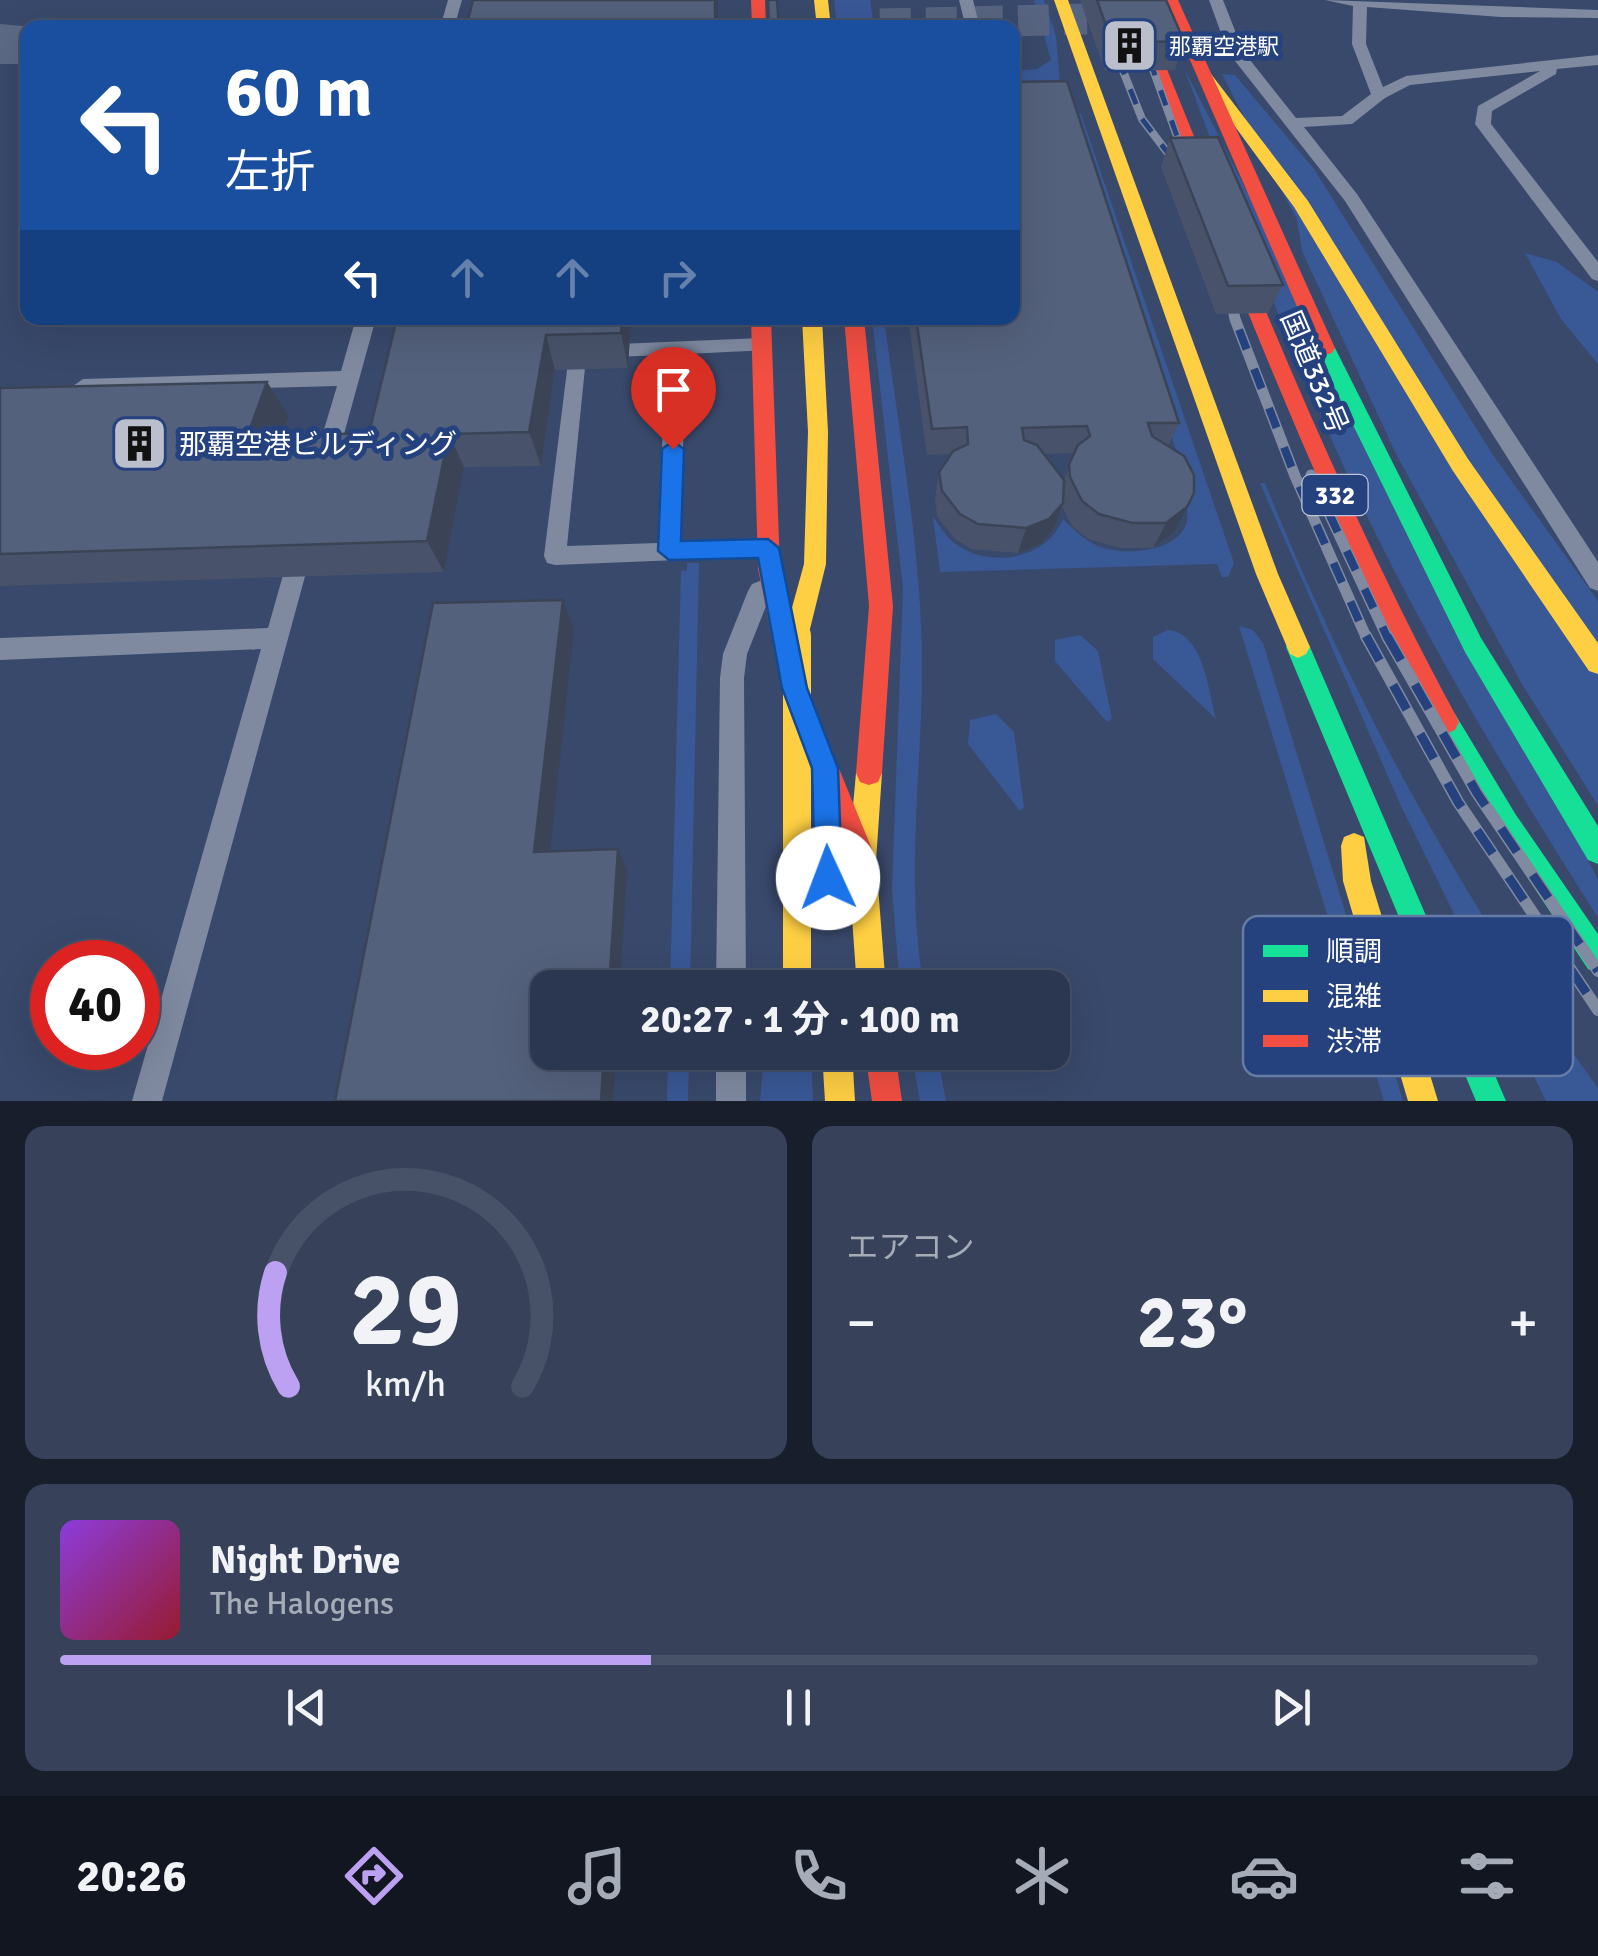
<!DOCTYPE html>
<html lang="ja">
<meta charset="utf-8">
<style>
body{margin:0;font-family:Signika,"Noto Sans JP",sans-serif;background:#37425a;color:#f1f3f6;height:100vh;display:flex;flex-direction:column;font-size:38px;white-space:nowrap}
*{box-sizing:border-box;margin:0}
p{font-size:32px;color:#a6acb7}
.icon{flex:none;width:55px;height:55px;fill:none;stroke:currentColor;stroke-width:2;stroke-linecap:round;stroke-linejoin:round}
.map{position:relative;height:1101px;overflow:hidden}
.details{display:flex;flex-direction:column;gap:25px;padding:25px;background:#181e2c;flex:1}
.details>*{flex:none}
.guide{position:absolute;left:20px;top:20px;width:1000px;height:305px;border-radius:20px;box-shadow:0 10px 40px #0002,0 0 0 2px #475167;background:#1a4fa0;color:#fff;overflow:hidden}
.speed{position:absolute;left:30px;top:940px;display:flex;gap:20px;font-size:50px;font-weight:700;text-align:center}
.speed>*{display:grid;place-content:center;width:130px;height:130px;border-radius:50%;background:#2b3750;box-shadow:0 10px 40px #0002,0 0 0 2px #475167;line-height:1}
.speed .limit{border:15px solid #d22;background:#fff;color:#111}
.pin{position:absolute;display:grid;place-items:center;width:85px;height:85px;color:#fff;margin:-102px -42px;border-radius:50% 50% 50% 0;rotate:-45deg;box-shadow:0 0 10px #0007}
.pin .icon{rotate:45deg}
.me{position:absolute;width:110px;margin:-55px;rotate:358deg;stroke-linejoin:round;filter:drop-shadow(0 0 8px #0008)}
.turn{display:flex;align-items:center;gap:35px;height:210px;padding:0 40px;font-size:45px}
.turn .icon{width:130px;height:130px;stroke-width:2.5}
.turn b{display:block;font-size:70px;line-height:85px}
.lanes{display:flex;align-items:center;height:95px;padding:0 40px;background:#0003;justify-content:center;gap:50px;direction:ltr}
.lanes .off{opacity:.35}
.big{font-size:75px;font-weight:700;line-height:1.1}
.details .widget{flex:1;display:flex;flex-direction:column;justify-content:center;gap:15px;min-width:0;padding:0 35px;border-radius:20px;background:#37425a}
.details .dial{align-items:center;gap:0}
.dial svg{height:260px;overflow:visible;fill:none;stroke:#475167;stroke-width:7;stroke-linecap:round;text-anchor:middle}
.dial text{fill:#f1f3f6;stroke:none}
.song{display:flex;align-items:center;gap:30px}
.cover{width:120px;height:120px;border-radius:15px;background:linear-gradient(135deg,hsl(270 70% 55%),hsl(350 70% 35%))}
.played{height:10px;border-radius:5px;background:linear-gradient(90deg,#bca0f2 40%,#475167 40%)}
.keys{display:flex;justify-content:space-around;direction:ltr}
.heat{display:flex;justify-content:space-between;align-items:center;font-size:55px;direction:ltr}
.details .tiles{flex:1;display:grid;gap:25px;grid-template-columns:1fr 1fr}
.widget:last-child{grid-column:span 2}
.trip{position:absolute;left:530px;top:970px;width:540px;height:100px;border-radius:20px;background:#2b3750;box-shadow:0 10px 40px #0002,0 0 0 2px #475167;font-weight:700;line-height:100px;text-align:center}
.menu{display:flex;height:160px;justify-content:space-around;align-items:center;background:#111620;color:#a6acb7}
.menu .icon{width:70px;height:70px}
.menu .current{color:#bca0f2}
.menu b{font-size:45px;color:#f1f3f6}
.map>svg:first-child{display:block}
</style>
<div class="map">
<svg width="1598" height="1101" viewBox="0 0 1598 1101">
<rect width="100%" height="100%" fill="#39496b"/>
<g fill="#395896">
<polygon points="834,0 870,0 874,27 837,27"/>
<polygon points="1034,0 1044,0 1056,36 1060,84 1013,88 1012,71 1037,69 1051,60"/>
<path d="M1184,68l414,812v38c-90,-143 -179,-288 -250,-442 -62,-134 -113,-271 -164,-408z"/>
<polygon points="1222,74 1235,75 1314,169 1493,455 1598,601 1598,806 1522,684 1396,454 1302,251 1297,220"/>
<path d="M1069,107l12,7 153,449 -6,14h-6l-5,-13 -277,8 -7,-55c6,7 12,19 20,25 35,28 93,18 110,-23 14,14 26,26 45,30 33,8 97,-4 75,-52 -7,-16 -29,-33 -42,-46l35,-1z"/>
<polygon points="1525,253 1557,262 1598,292 1598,364 1561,319"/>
<path d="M872,318h12c15,117 39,238 38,357 -1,106 -17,207 2,312h-24l-8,-98 11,-301z"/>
<path d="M1260,483h5c86,214 197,418 333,605v13h-52l-146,-297z"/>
<polygon points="687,563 699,563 690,987 670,988 681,571 687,570"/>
<polygon points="1239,626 1253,630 1263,643 1403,1101 1384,1101"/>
<path d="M1168,630c36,4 40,59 48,89l-63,-60v-22z"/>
<polygon points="1080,635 1098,651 1112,719 1107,722 1055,661 1055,640"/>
<polygon points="996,714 1014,732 1024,807 1020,811 968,744 970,720"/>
<polygon points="668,1053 689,1053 688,1101 667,1101"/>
<polygon points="764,1053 811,1053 813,1101 760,1101"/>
<polygon points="911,1053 937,1053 946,1101 920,1101"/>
</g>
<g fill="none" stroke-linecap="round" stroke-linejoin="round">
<polygon fill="#5c6a86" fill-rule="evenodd" points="0,24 44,28 28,28 28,64 0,64"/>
<polyline stroke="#576481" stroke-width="31" stroke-dasharray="31 15" stroke-linecap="butt" points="880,24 1087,19"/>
<g fill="#7f8aa1" fill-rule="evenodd">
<polygon points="448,0 462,0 454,28 440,28"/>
<polygon points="959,0 973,0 980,28 966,28"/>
<polygon points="1209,0 1223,0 1243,51 1296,118 1342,116 1371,94 1352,44 1353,6 1325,0 1598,10 1598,18 1501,17 1367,7 1366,44 1383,87 1406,76 1598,55 1598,65 1557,69 1556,74 1492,111 1491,124 1598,262 1598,281 1592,279 1475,124 1478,106 1540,71 1410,85 1385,98 1352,124 1304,127 1357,194 1598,562 1598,591 1590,588 1345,201 1228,52"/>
<polygon points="356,318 376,318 336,463 325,471 314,463 337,386 83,393 73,386 83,379 341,371"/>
<path d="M761,338l7,2 3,5 -3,5 -82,4 -6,189 88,-3 8,2 3,7 -3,7 -221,9 -8,-2 -3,-7 26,-210zM666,355l-8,188 -91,3 19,-188z"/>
<polygon points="302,538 310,540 313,547 162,1101 132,1101 261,649 0,660 0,638 268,628 291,547 294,540"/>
<polygon points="760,581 768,584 772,591 747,654 744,678 746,988 716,988 720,678 723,654 748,591 752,584"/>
<rect x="716" y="1052" width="30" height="49"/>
</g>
<g fill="#16e098" fill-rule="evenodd">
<polygon points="1325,341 1335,348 1481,638 1598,826 1598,864 1588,860 1465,652 1315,348"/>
<polygon points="1298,636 1306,640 1310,647 1506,1101 1476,1101 1286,647 1290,640"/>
<polygon points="1446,710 1455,714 1516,815 1598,934 1598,973 1588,969 1498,833 1437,730 1433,722 1437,714"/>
</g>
<g fill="#ffcf43" fill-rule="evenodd">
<polygon points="814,0 828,0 831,28 817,28"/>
<polygon points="1054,0 1068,0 1278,574 1310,647 1306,654 1298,658 1290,654 1256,574"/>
<polygon points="1198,70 1208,70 1308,201 1468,459 1598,643 1598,674 1589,671 1453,471 1294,207 1198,76"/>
<polygon points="802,318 822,318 828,432 826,564 809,633 805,640 797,643 789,640 785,633 804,564 808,432"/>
<polygon points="869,761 878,764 882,773 876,861 886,988 857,988 848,861 856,773 860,764"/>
<polygon points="1354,833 1364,837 1371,881 1438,1101 1408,1101 1343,881 1341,846 1344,837"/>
<polygon points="822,1052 852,1052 855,1101 825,1101"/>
</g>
<g fill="#f24e42" fill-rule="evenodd">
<polygon points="751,0 765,0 766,28 752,28"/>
<path d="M1125,0h14c98,242 192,484 316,714l4,8 -4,8 -9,4 -9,-4c-122,-236 -216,-483 -312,-730z"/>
<polygon points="1164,0 1178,0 1335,348 1332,353 1325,355 1315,348"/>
<polygon points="751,318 771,318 780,569 806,688 874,854 870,864 860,867 850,864 782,688 758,569"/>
<polygon points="844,318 864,318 893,606 882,773 878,782 869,785 860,782 856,773 869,606"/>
<polygon points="865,1052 895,1052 902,1101 872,1101"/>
</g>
<defs>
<g id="rail-far2">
<polyline points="1095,0 1142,119 1183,173"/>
<polyline points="1128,0 1187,164"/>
</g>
<g id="rail-far1">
<polyline points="1229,289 1235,319 1295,476 1367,639"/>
<polyline points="1311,475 1388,639"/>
</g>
<g id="rail">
<polyline points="1366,636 1458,802 1598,1010"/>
<polyline points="1387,636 1477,793 1598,971"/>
</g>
</defs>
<use href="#rail-far2" stroke="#808aa1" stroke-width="8"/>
<use href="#rail-far1" stroke="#808aa1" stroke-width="11"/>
<use href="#rail" stroke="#808aa1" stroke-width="12"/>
<use href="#rail-far2" stroke="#25427f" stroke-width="5" stroke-dasharray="16" stroke-linecap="butt"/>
<use href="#rail-far1" stroke="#25427f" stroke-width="8" stroke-dasharray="21" stroke-linecap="butt"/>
<use href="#rail" stroke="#25427f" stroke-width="9" stroke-dasharray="28" stroke-linecap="butt"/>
<polyline stroke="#ffcf43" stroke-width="21" points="797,633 797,639"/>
<polyline stroke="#ffcf43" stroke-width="28" points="797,636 797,988"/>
</g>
<g fill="#48536b" fill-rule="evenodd">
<polygon points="1080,0 1166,0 1184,41 1175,70 1105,71"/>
<polygon points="1170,138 1283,285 1268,313 1216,314 1161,167"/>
<polygon points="397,318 631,318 628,368 555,370 541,466 464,467 444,572 0,586 0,388 267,382 289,416 282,436 369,433"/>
<polygon points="782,318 795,318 795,325 783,325"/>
<path d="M908,318h104l167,105 -11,23 6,86 -21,16h-32l-33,-9 -16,-13 -10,-20 -8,22 -13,16 -23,9 -46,-4 -17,-10 -18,-23 -2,-18 4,-26 12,-18 -24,1zM1075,453l-11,27 -20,-26z"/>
</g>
<g fill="#3b4457">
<rect x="715" y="0" width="3" height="28"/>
<polygon points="622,318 631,318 628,368 621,333"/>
<polygon points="546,335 555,370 541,466 529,432"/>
<polygon points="267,382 289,416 270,471 247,437"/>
<polygon points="449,434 464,467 444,572 427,541"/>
<polygon points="1063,503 1054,528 1041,544 1018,553 1026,528"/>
<polygon points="1187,507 1174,532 1153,548 1166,523"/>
<polygon points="563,600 574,629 548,872 534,852"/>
<polygon points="618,849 627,870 620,988 609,988"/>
<polygon points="604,1052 616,1052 613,1101 601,1101"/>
</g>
<g fill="#54617c" stroke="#3b4457" stroke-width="2.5">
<polygon points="473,0 715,0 715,28 466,28"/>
<polygon points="768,0 777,0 779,28 769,28"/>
<polygon points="1097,0 1166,0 1184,41 1112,43"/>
<polygon points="1067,81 1179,423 1148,423 1152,436 1184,456 1194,475 1194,493 1187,507 1166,523 1132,523 1099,514 1082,501 1070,477 1069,464 1078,445 1090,436 1087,426 1022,428 1024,440 1037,445 1064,480 1063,503 1049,519 1026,528 978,524 960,514 942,491 939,472 953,451 968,444 967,427 932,429 916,318 1012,318 1012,82"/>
<polygon points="1218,137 1283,285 1228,286 1170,138"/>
<polygon points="397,318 622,318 621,333 546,335 529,432 449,434 427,541 0,554 0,388 267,382 247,437 369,433"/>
<polygon points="563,600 534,852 618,849 609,988 548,988 548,1052 604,1052 601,1101 335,1101 433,603"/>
</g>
<polygon fill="#1a73e8" stroke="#114b97" stroke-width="2.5" points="673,441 684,449 681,541 768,539 779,548 807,688 838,768 842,878 838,888 828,892 819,888 815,878 812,768 782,688 758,558 669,560 658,551 662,449"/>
<defs>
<symbol id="building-square" viewBox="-11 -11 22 22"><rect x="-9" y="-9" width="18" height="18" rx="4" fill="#babfcb" stroke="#25427f"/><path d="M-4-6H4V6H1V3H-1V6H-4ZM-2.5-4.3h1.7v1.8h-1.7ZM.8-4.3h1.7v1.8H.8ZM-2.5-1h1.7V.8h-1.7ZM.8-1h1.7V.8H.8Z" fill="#111"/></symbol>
</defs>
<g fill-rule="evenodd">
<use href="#building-square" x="1098" y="14" width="63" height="63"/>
<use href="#building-square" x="108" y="412" width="63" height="63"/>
</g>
<g text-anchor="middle" stroke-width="10" stroke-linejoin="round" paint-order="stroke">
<g font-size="22" fill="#fff" stroke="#25427f" text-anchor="start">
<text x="1169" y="54">那覇空港駅</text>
</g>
<rect fill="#25427f" stroke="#bec6d9" stroke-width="2.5" x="1302.5" y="475" width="65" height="40" rx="8"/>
<g font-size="25" font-weight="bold" fill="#fff">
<text x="1335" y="504">332</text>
</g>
<g font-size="28" fill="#fff" stroke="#25427f">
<text transform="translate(1315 372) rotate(67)" y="10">国道332号</text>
</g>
<g font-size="28" fill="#fff" stroke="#25427f" text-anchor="start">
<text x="179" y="454">那覇空港ビルディング</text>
</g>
</g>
<rect x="1243" y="916" width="330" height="160" rx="15" fill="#25427f" stroke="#667ba5" stroke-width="2.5"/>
<rect x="1263" y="945" width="45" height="12" fill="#16e098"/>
<rect x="1263" y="990" width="45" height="12" fill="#ffcf43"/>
<rect x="1263" y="1035" width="45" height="12" fill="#f24e42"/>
<g font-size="28" fill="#fff">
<text x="1326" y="961">順調</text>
<text x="1326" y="1006">混雑</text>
<text x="1326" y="1051">渋滞</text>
</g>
</svg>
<div class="speed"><div class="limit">40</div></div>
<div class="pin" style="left:673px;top:449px;background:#d93025"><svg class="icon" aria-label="arrive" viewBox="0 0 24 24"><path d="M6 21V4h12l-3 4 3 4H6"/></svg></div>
<svg class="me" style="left:828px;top:878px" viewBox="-20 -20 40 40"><circle r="19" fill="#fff"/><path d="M0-13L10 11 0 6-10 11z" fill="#1a73e8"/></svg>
<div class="trip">20:27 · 1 分 · 100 m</div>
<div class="guide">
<div class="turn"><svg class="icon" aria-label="left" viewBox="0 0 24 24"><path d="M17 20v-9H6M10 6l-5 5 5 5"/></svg><div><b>60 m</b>左折</div></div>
<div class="lanes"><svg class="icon" aria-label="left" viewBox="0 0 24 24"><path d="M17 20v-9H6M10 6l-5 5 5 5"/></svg><svg class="icon off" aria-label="ahead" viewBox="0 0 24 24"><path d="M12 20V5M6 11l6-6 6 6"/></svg><svg class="icon off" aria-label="ahead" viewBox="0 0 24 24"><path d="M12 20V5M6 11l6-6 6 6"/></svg><svg class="icon off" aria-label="right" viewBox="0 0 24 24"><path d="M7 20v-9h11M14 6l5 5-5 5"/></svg></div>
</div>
</div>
<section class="details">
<div class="tiles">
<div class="widget dial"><svg viewBox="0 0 100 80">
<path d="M14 69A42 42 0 1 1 86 69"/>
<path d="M14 69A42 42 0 0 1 10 34" stroke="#bca0f2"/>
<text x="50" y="56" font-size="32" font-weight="700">29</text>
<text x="50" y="72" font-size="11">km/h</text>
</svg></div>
<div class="widget"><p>エアコン</p>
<div class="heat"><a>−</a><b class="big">23°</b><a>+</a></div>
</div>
<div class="widget">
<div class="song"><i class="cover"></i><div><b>Night Drive</b><p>The Halogens</p></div></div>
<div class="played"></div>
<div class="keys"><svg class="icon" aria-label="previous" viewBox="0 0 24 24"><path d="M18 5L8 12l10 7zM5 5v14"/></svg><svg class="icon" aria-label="pause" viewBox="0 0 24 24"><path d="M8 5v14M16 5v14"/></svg><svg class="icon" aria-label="next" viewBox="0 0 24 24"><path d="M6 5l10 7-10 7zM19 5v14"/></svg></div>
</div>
</div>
</section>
<nav class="menu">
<b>20:26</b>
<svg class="icon current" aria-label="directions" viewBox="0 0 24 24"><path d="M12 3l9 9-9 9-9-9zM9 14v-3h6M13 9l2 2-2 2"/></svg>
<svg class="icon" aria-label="music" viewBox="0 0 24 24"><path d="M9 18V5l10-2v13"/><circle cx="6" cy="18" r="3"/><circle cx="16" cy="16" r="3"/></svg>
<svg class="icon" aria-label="phone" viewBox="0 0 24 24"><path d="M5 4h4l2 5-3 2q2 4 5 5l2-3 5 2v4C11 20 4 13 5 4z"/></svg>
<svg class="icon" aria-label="climate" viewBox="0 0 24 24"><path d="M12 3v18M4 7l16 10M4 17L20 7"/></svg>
<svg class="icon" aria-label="car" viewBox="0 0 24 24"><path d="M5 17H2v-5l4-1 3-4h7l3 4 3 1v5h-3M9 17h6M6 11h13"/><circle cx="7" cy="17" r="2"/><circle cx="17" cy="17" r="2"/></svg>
<svg class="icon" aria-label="filters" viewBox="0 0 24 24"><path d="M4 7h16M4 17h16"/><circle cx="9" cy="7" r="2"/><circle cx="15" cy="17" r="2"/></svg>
</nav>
